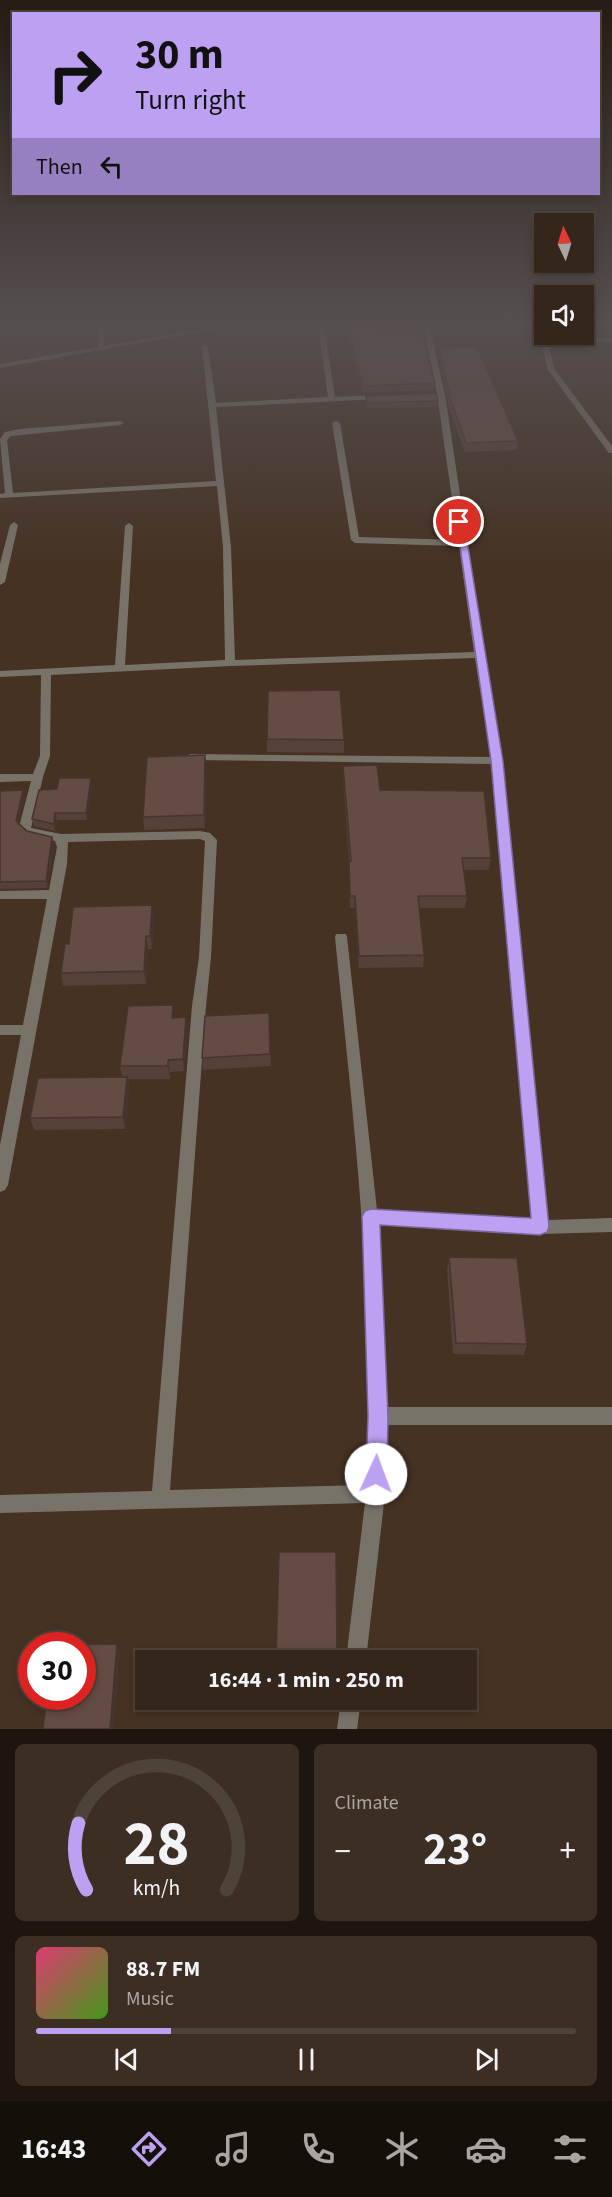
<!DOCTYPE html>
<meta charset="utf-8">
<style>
body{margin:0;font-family:"Source Sans 3",sans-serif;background:#3c2e23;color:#f1f3f6;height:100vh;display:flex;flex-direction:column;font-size:22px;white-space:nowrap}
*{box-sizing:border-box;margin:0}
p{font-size:20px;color:#a9a5a2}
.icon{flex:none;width:33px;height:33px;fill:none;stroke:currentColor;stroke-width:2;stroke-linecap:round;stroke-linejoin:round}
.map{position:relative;height:1729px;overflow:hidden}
.sheet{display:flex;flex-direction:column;gap:15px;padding:15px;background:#1d150e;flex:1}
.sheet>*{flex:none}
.banner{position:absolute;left:12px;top:12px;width:588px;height:183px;border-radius:0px;box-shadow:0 3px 9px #0003,0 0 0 2px #4e4339;background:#bca0f2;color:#111;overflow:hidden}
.needle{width:39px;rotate:356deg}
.controls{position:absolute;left:534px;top:213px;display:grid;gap:12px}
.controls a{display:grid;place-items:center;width:60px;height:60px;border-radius:0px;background:#34261a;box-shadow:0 3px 9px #0003,0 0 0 2px #4e4339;font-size:30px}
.speed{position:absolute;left:18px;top:1632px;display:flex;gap:12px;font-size:30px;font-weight:700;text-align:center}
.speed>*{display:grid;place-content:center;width:78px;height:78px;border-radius:50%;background:#34261a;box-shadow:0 3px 9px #0003,0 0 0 2px #4e4339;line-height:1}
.speed .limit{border:9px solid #d22;background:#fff;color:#111}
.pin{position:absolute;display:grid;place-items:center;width:51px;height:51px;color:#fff;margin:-26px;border:3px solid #fff;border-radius:50%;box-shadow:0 2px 6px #0007}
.me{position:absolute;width:66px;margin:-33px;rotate:2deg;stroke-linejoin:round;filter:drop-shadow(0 0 4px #0008)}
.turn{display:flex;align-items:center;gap:21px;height:126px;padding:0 24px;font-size:27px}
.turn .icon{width:78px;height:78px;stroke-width:2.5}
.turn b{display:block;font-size:42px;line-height:51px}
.then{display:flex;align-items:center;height:57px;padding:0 24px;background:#0003;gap:12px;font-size:22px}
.big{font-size:45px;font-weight:700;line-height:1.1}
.sheet .tile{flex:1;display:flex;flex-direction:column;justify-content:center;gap:9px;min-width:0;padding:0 21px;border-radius:9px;background:#3c2e23}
.sheet .dial{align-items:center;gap:0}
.dial svg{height:156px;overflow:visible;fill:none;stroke:#4e4339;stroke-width:7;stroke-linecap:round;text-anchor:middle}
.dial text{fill:#f1f3f6;stroke:none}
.song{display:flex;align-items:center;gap:18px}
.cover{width:72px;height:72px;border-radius:9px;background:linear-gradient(135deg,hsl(340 70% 55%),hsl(100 70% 35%))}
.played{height:6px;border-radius:3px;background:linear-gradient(90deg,#bca0f2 25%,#4e4339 25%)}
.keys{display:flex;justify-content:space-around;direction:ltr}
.heat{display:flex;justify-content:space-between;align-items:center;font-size:33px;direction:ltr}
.sheet .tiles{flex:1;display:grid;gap:15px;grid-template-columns:1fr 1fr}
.tile:last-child{grid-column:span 2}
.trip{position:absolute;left:135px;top:1650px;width:342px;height:60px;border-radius:0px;background:#34261a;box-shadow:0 3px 9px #0003,0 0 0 2px #4e4339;font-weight:700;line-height:60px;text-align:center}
.dock{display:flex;height:96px;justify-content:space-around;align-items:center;background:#150f0a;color:#a9a5a2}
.dock .icon{width:42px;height:42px}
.dock .selected{color:#bca0f2}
.dock b{font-size:27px;color:#f1f3f6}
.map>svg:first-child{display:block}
</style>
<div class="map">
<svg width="612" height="1729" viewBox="0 0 612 1729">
<rect width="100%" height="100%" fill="#453223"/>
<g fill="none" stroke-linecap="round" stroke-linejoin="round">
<g fill="#787369" fill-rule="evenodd">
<polygon points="98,325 104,325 104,346 224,325 239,325 0,368 0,364 98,347"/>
<path d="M318,325h6l11,72 44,-2 4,2 -4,2 -163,8 15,140 4,113 239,-8 -15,-106 -104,-3 -4,-3 -19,-117 4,-2 4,2 19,114 99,3 -21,-146 -14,-69h6l16,69 39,261 18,106 46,459 64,-2v14l-71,2 -163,-10 5,72 4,111h225v18h-225l-2,69 -19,166h-20l19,-157 -365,10v-18l152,-4 40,-485 7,-49 6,-116 -5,-2 -132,3 -1,22 -59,321 -3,5 -5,2v-47l21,-110h-21v-10h23l24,-126h-47v-8l49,-1 8,-43 -2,-6c-12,-4 -31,-2 -36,-14l12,-46 -31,1v-8h33l7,-18 1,-81 -41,2v-6l115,-6 10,-139 4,-3 4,3 -8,139 100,-5 -2,-113 -6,-61 -217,12v-4l5,-1 -5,-54 5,-7 15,-3 100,-8 4,2 -4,2 -109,11 -4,4 6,53 203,-12 -14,-135 3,-2 3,2 8,57 112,-6zM475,658l16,99 -301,-3 -5,3 5,3 302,4 40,455 -155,-9 -30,-273 -1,-3h-10l-1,3c11,111 24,223 30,335 5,71 7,142 1,213l-196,5 36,-484 5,-49 6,-117 -7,-7 -10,-2 -139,3 -30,-6 12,-51 7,-21 1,-81 179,-9z"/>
<polygon points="533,325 539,325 545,337 612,338 612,342 547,341 555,370 612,446 612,453 609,453 548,370 540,339"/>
<polygon points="14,522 18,525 5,582 0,585 0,564 10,525"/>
<polygon points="341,1700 361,1700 357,1729 337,1729"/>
</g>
</g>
<g fill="#56403a">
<polygon points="348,329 377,332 435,383 434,390 363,393 347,336"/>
<polygon points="439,348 518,441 517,450 465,452 449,407 439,356"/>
<polygon points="366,396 438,401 437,407 367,408 365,402"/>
<polygon points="267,739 344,740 344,753 267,752"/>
<polygon points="343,766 491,858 489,870 464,870 467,896 465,908 420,908 424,955 423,967 359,968 355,908 350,908 349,873 349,861 343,778"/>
<polygon points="206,768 205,828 144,830 143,817"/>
<polygon points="92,785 87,820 57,820 55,831 34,826 32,819 57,789"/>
<polygon points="0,791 24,797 18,824 27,831 54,844 47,888 0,889"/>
<polygon points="154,917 152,949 148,949 146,984 63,986 61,973 69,944"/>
<polygon points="269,1013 271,1066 203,1070 202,1058"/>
<polygon points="186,1017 188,1030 184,1071 170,1072 170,1079 128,1079 129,1089 125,1129 34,1130 30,1118 122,1077 120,1066"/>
<polygon points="449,1257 527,1344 524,1355 453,1354 447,1269"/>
</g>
<g fill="#463430">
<polygon points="205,755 206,768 205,828 204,815"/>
<polygon points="91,778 92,785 87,820 86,813"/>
<polygon points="23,790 24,797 17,828 16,821"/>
<polygon points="55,813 57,820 55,831 54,824"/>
<polygon points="52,837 54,844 47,888 46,881"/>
<polygon points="152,905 154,917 152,949 150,936"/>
<polygon points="146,936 148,949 146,984 144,971"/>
<polygon points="186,1017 188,1030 184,1071 183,1059"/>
<polygon points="168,1060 170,1072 170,1079 168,1066"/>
<polygon points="127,1077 129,1089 125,1129 123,1117"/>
<polygon points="117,1644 120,1652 114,1729 110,1729"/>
</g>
<g fill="#644b44" stroke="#463430" stroke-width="1.5">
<polygon points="348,329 377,329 377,332 422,331 435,383 363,386"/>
<polygon points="477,347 518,441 466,443 450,398 439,348"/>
<polygon points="436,393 438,401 367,403 366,396"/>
<polygon points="340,690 344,740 267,739 268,691"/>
<polygon points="205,755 204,815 143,817 147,757"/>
<polygon points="377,765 380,790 484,791 491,858 462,858 467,896 418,896 424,955 359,956 355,896 350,896 349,861 351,861 343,766"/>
<polygon points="59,778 91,778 86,813 55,813 54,824 32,819 39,790 57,789"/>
<polygon points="23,790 16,821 27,831 52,837 46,881 0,882 0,791"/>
<polygon points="152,905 150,936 146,936 144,971 61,973 65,944 69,944 73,907"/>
<polygon points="173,1005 172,1018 186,1017 183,1059 168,1060 168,1066 120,1066 128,1006"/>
<polygon points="269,1013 270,1054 202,1058 205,1016"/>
<polygon points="127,1077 123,1117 30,1118 38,1078"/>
<polygon points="449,1257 517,1258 527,1344 456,1343"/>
<polygon points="279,1552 336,1552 337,1660 276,1660"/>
<polygon points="117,1644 110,1729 43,1729 47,1696 82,1696 82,1646 53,1645"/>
</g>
<linearGradient id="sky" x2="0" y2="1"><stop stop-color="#261c13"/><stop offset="0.57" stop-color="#564f50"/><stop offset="1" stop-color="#564f50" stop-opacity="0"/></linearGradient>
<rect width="612" height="567" fill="url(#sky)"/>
<polygon fill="#bca0f2" stroke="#7a689d" stroke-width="1.5" points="456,519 464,522 503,761 549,1227 547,1232 540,1235 380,1225 388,1416 387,1474 384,1482 376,1485 369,1482 366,1474 368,1416 362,1216 365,1211 371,1209 531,1218 491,761"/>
</svg>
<div class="controls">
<a><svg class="needle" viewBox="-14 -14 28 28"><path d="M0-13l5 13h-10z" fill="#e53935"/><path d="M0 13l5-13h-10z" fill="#a9a5a2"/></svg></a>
<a><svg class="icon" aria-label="sound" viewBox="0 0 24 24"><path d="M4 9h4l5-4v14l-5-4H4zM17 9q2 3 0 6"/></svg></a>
</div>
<div class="speed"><div class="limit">30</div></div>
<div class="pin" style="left:459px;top:522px;background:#d93025"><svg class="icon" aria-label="arrive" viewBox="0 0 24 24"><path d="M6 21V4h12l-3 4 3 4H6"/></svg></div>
<svg class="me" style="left:376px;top:1474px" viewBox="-20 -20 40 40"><circle r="19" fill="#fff"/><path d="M0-13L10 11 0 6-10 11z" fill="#bca0f2"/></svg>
<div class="trip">16:44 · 1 min · 250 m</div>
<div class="banner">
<div class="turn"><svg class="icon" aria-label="right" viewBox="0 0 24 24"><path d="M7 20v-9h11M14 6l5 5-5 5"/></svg><div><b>30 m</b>Turn right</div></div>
<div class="then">Then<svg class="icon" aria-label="left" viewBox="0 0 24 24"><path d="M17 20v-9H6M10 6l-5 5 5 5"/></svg></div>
</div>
</div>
<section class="sheet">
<div class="tiles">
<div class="tile dial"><svg viewBox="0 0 100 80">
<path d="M14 69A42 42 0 1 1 86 69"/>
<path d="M14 69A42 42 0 0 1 10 35" stroke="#bca0f2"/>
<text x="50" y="56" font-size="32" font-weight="700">28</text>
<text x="50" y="72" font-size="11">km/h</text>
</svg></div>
<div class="tile"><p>Climate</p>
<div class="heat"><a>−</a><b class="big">23°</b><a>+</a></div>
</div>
<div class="tile">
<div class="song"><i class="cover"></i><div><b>88.7 FM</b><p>Music</p></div></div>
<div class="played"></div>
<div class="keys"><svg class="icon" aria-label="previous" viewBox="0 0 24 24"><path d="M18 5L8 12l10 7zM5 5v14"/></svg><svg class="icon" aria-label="pause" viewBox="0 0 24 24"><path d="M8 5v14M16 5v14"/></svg><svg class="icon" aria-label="next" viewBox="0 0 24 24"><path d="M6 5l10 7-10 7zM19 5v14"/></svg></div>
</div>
</div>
</section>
<nav class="dock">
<b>16:43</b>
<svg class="icon selected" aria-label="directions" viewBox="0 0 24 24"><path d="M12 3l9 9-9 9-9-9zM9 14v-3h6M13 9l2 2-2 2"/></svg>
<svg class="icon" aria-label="music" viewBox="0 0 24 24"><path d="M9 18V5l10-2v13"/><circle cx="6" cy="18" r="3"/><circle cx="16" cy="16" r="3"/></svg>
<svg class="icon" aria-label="phone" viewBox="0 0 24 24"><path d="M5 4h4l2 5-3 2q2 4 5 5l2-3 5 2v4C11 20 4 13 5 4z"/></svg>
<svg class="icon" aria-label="climate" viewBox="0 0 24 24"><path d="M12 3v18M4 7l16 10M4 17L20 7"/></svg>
<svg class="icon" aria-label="car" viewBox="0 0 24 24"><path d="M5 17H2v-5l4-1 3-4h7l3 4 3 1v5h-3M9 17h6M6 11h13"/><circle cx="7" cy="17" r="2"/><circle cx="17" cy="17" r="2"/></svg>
<svg class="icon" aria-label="filters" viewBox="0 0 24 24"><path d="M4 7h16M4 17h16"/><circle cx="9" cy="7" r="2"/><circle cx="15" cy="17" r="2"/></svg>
</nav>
